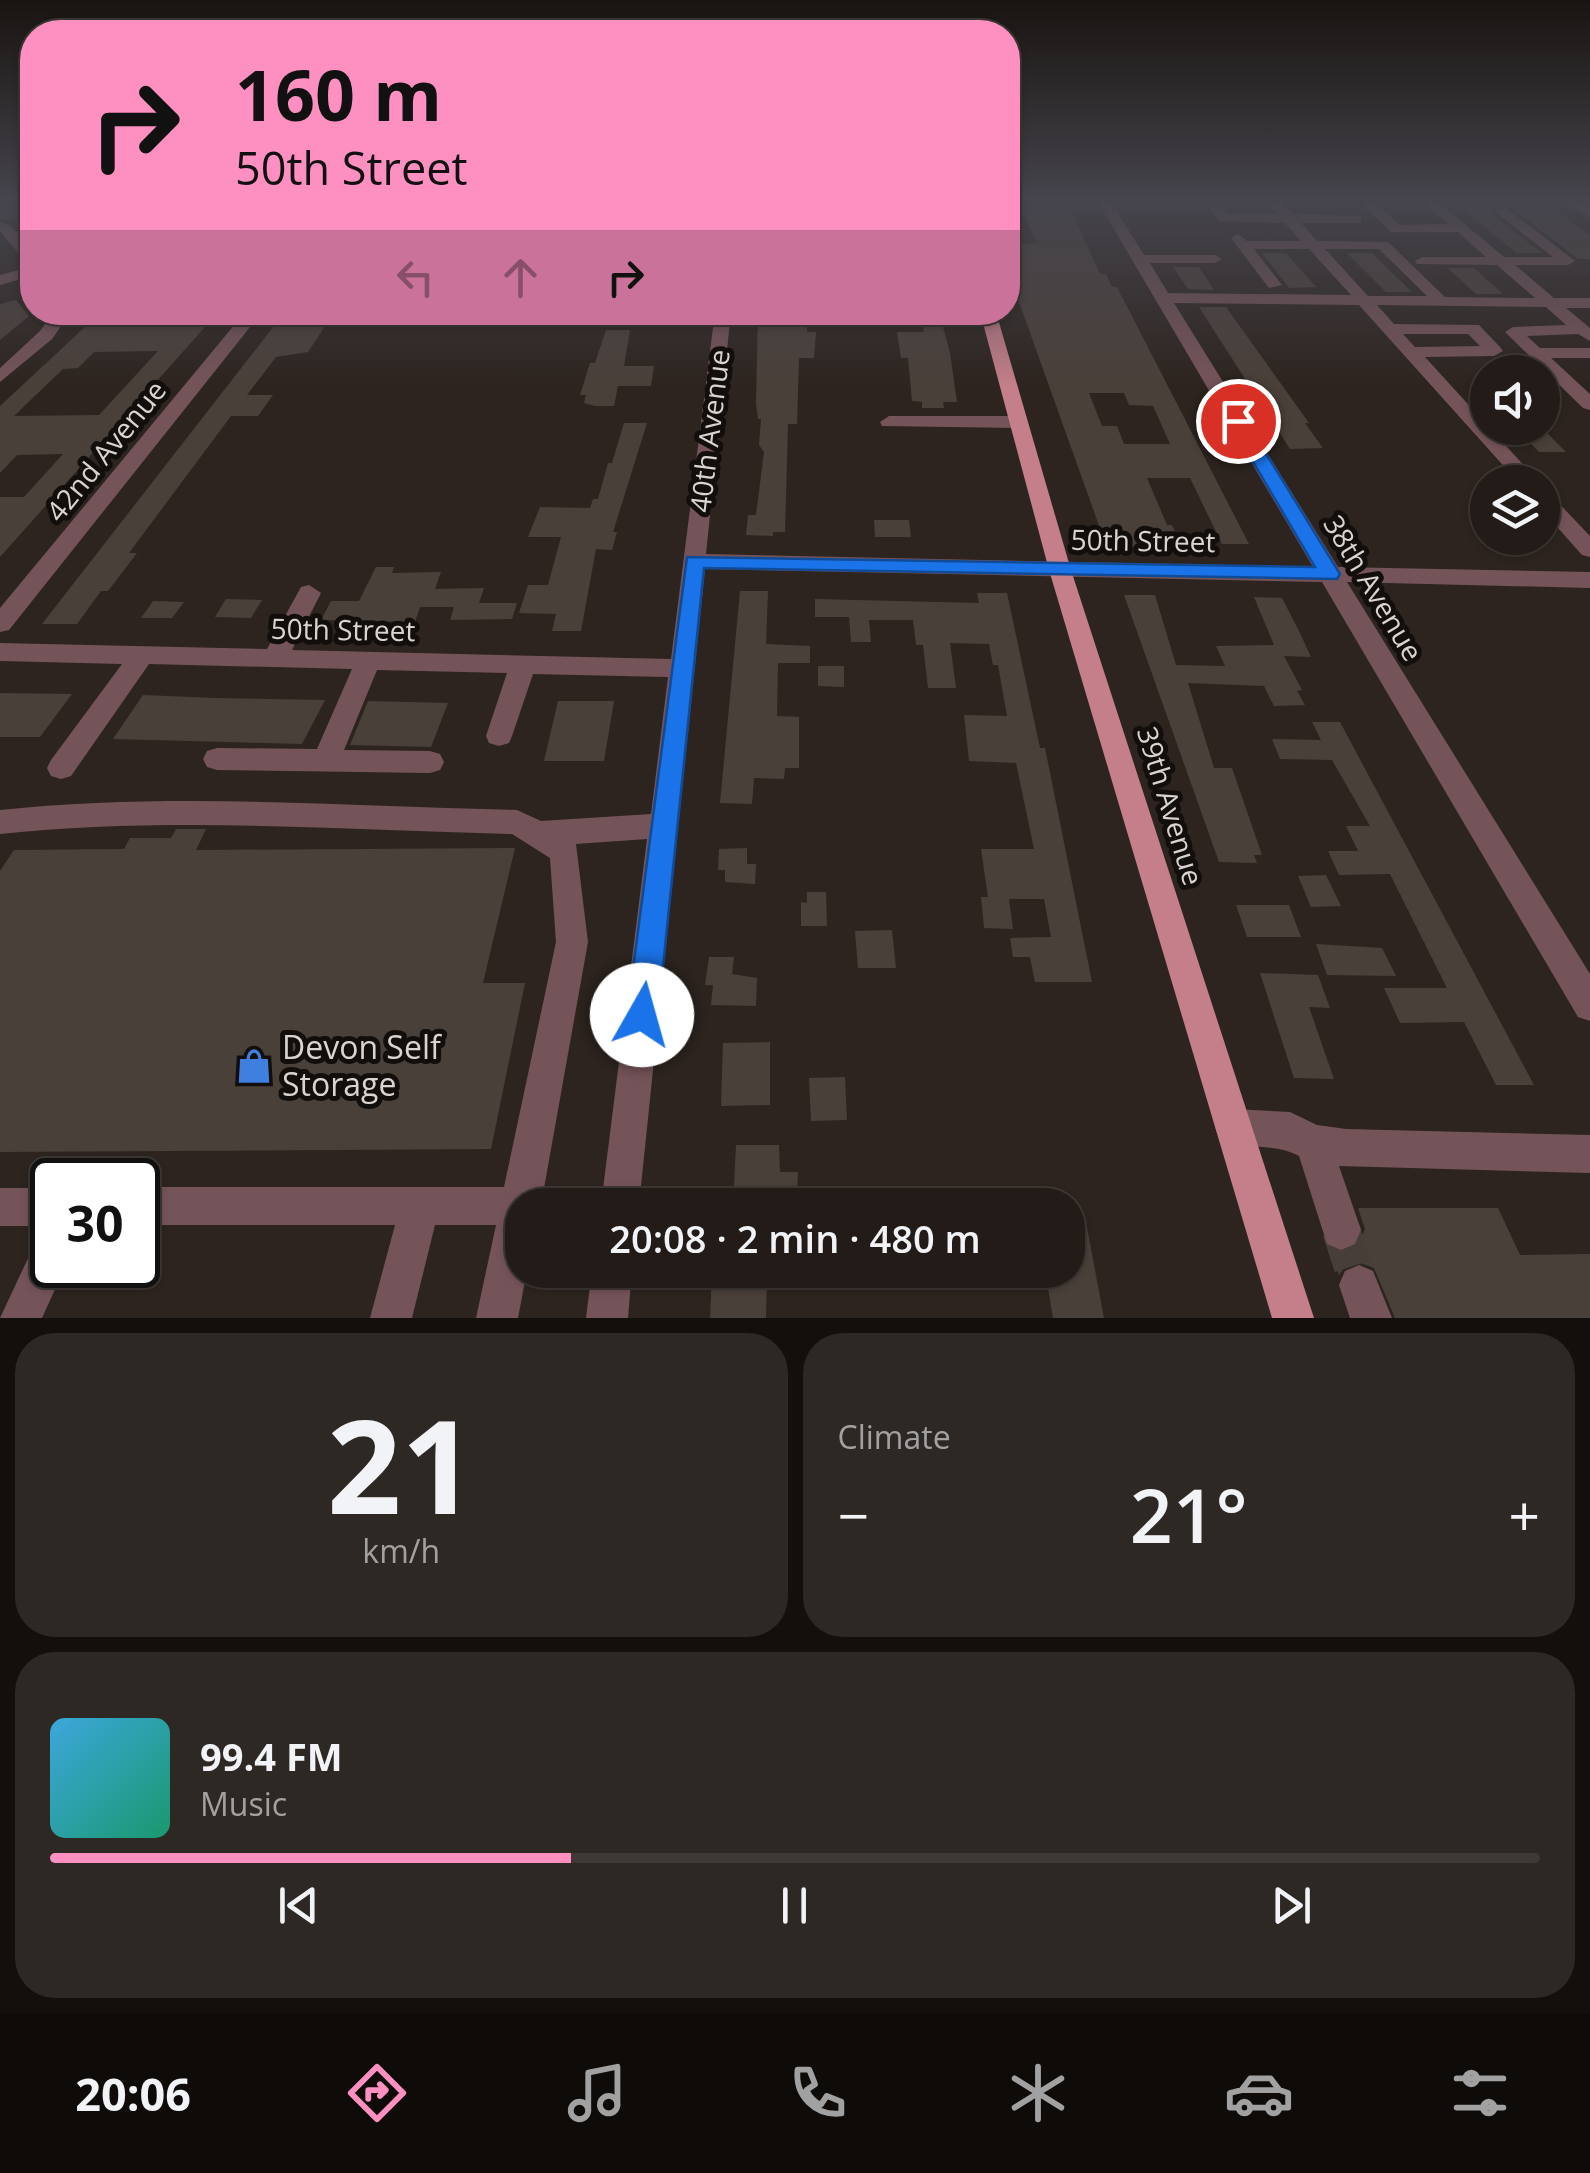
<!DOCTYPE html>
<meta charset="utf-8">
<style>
body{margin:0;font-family:"Open Sans",sans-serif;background:#2e2824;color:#f1f3f6;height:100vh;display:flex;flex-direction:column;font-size:38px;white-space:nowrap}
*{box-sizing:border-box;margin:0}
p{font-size:32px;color:#a2a1a1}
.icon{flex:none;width:55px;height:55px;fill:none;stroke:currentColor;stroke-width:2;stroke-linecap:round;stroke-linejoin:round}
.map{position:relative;height:1318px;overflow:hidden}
.sheet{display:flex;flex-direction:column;gap:15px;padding:15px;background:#130f0d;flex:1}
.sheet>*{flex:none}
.banner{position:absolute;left:20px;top:20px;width:1000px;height:305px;border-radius:40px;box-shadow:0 2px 8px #0004,0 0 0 2px #3f3936;background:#fd8fc1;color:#111;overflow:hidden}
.tools{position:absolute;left:1470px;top:355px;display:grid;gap:20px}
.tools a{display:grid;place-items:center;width:90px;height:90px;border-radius:50%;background:#221b17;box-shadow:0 2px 8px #0004,0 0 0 2px #3f3936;font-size:50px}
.speed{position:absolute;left:30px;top:1158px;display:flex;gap:20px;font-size:50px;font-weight:700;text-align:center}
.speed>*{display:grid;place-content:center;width:130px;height:130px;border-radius:50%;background:#221b17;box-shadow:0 2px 8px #0004,0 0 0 2px #3f3936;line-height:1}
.speed .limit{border:5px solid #111;border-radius:15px;background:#fff;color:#111}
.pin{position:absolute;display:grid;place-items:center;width:85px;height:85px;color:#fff;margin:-42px;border:5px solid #fff;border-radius:50%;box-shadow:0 2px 10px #0007}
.me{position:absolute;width:110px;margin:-55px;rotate:7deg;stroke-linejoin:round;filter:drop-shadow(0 0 8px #0008)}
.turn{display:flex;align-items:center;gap:35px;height:210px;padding:0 50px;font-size:45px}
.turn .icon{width:130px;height:130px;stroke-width:2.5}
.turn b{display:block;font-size:70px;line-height:85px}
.lanes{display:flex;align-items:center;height:95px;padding:0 50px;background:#0003;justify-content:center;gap:50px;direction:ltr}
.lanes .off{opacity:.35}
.big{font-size:75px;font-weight:600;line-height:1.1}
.sheet .widget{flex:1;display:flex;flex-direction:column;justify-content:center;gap:15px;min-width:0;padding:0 35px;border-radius:40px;background:#2e2824}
.sheet .dial{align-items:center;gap:0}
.dial b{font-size:130px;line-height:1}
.song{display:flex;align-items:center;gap:30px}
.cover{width:120px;height:120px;border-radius:15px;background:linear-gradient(135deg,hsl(200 70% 55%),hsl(160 70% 35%))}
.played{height:10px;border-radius:5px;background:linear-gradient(90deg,#fd8fc1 35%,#3f3936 35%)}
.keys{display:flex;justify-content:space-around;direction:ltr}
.heat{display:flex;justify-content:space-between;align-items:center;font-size:55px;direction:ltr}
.sheet .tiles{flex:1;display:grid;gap:15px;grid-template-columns:1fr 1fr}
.widget:last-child{grid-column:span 2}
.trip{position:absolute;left:505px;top:1188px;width:580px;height:100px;border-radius:40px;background:#221b17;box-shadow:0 2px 8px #0004,0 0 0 2px #3f3936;font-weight:600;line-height:100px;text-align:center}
.tab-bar{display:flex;height:160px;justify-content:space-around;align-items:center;background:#0e0b09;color:#a2a1a1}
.tab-bar .icon{width:70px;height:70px}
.tab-bar .selected{color:#fd8fc1}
.tab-bar b{font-size:45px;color:#f1f3f6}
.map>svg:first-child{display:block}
</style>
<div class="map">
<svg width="1590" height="1318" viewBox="0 0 1590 1318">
<rect width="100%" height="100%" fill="#2d241f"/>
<g fill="#4a403a" fill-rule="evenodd">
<rect x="0" y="202" width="32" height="17"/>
<path d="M1020,207l50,1 30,66h6l6,13h5l132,257h-27l-32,-66h-43l20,47h5l9,20 -74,3 -99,-277v-27l29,-1zM1089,393h35l5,12 24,1 17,38h-46l-7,-18h-15z"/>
<polygon points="1461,208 1492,208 1492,214 1542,253 1517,253"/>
<polygon points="1512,208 1552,208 1590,235 1590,259 1578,259"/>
<polygon points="1262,253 1286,253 1316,287 1289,288"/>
<polygon points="1347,253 1372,253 1412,292 1386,292"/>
<polygon points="1173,267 1199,267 1214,290 1188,289"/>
<polygon points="1448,268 1474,268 1503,294 1476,294"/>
<polygon points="16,300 29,316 0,340 0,304"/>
<polygon points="1199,307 1226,307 1309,423 1305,423 1323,448 1290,449"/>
<polygon points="920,312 939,312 950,353 957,402 943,402 944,408 922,408 922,402 912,401 908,358 901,358 897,332 924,332"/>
<path d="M187,313l-4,5h30l-213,239v-60h24l39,-43 -46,1 -17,18v-67l99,-92zM158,351l-59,64 -85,1 49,-47 15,-1 16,-16z"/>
<polygon points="758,315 807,315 807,332 816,332 814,358 799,358 797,424 788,424 785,532 773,532 773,536 746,535 748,515 756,515 764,452 759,445 761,419 758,419 756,403"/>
<polygon points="281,317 331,317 308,352 276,357 247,395 273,395 258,416 231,416 129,553 137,553 108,591 101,591 77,624 42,624"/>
<polygon points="606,330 630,330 624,366 654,366 651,386 618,386 614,406 595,406 584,403 586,395 580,395 590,363 595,363"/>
<polygon points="624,423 647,423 613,532 617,532 612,550 596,549 581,631 552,631 556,614 519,613 528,585 548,585 561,537 528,537 540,507 590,508 593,499 598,499 608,463 612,463"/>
<polygon points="1518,430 1544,430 1566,452 1539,452"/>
<polygon points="874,520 909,520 911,537 875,537"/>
<polygon points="376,567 394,567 392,573 441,572 435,589 484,588 479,603 517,603 512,619 450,620 454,607 420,607 415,622 321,620 331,601 359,601"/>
<polygon points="740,591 768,591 766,644 810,646 810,663 778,663 777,716 799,717 799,768 785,768 784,779 754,778 752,804 720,803"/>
<polygon points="977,593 1007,593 1040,748 1045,748 1092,982 1035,982 1030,957 1013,957 1010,938 1051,937 1044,899 1009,899 1013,929 984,928 981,897 988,897 981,849 1034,849 1016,763 969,761 964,715 1007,716 998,665 993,665 989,644 950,643 956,688 928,688 923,645 916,645 913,620 869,620 871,642 851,642 849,617 815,617 815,599 979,603"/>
<polygon points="1124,595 1155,595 1176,665 1225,666 1216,646 1274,645 1254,597 1282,598 1299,631 1311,657 1284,656 1302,690 1297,691 1305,705 1274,706 1264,686 1188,683 1214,768 1232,768 1262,855 1254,855 1257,863 1219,862"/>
<polygon points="226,599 262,600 251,618 215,617"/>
<polygon points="153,601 184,602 172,618 141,618"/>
<polygon points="818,666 844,666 844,687 818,686"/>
<polygon points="0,693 72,694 40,737 0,737"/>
<polygon points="143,695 216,698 325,700 302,744 113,739"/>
<polygon points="368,701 448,703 431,747 350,745"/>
<polygon points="558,701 614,701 604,761 544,761"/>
<polygon points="1312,722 1340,722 1534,1085 1496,1085 1464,1022 1400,1023 1384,988 1447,988 1390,874 1339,875 1328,851 1358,851 1346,826 1370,826 1332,760 1280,759 1272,739 1321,740"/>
<polygon points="176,829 206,829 196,850 515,848 483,983 525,983 491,1149 0,1152 0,871 14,850 124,849 130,838 171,838"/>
<polygon points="747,848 747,864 756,864 755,884 725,882 725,870 718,870 719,849"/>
<polygon points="1326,875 1341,906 1311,907 1298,876"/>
<polygon points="807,892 826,892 827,926 801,926 801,902 807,903"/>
<polygon points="1236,905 1289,905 1301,937 1247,937"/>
<polygon points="892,930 896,968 858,968 855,931"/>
<polygon points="1316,944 1382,948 1396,976 1327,975"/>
<polygon points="709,957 734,957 732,974 757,978 756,1006 711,1005 713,985 705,985"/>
<polygon points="1260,973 1318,975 1330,1008 1309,1007 1334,1079 1294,1078"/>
<polygon points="770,1042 770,1105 721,1106 723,1043"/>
<polygon points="845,1077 847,1120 811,1121 809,1078"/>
<polygon points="736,1145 779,1145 780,1172 798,1172 797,1193 784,1192 783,1205 733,1205"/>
<polygon points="1358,1208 1498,1208 1520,1255 1590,1254 1590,1318 1395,1318 1374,1268 1358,1262 1344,1268 1339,1275 1331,1250 1342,1253 1358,1245 1365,1229"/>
<polygon points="1068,1222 1086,1222 1104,1318 1053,1318 1045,1270 1068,1270"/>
<polygon points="712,1273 767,1273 766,1318 710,1318"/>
</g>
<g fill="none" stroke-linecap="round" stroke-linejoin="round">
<polyline stroke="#473e3a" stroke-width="38" stroke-dasharray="38 19" stroke-linecap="butt" points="1341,1230 1359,1285"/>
<g fill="#755459" fill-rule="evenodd">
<path d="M1098,202h13l33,53h71l7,4 -7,4h-65l18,30 183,2 -42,-46h-55l28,36 -13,3 -38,-50 7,-4 9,7h54l-16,-18 -66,-2 -10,-13 7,-4 12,10h50l-11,-12h14l12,12 68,2v6l-5,1h-55l16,18 71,1 57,55 90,1 -38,-33 -80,-1 -2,-3 7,-4h64l-28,-25h-67l-30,-30h13l26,23 48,-1 -25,-22h15l66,55h49l-59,-46 12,-3 69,53 -7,4h-53l39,33h36v10h-24l24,20v13l-12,-7 -51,2 13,12h50v10h-39l39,36v16l-7,-2 -78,-76 8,-5 53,-2 -20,-18 -169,-2 17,19 85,1 21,22 3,4 -9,5 -69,1 114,125h-21l-159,-177 -185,-2 164,264 252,5v16l-243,-6 243,392v47l-12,-4 -256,-435 -617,-13 -66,636h-38l46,-366 -71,5 12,98 -47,263h-19v65h5l-9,48h-42l20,-93h-61l-23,93h-42l25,-93h-257v-38h366l52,-245 -6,-84 -38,-24c-169,-4 -343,-18 -512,0v-24c171,-18 346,-4 517,0l24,11 110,-7 17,-137 -135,-3 -21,62 -3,7 -10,3 -10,-3 -3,-7 21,-63 -130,-3 -33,80 86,1 10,3 4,8 -4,8 -10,3 -213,-3 -10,-3 -4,-8 4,-8 10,-3 100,1 35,-80 -203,-5 -78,112 -10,3 -10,-3 -4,-8 4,-8 71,-96 -122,-3v-18l267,6 34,-62 8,-2 12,8 -29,57 379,9 44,-347h16l-25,242 607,13zM1325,249h54l48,47h-59zM1403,334h65l12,12 -65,1z"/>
<polygon points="1566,202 1582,202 1590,207 1590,217"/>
<path d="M0,222c24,6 32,31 32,54l-32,9v-10l30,-8 -30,-36z"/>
<polygon points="54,312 71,312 52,339 0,382 0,368 40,331"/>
<polygon points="245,312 262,312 9,630 0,632 0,608"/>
<polygon points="889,416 1019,416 1028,422 1019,428 882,426 880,422"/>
<polygon points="1542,491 1549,493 1590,536 1590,557 1582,555 1542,510"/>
<path d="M1233,1109l57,3 27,13 29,4 244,6v38l-251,-7 22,64 -6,14 -14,6 -14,-6 -28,-88c-25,-14 -53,-5 -79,-16l-5,-13 5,-13z"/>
<rect x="0" y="1188" width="52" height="38"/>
<polygon points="52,1231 52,1265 66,1265 42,1318 0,1318 38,1237"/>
<polygon points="1359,1265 1373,1271 1392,1318 1350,1318 1339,1285 1345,1271"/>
<polygon points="592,1270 632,1270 628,1318 586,1318"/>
</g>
<polygon fill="#c47f8a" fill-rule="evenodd" points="980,312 996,312 1071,570 1314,1318 1272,1318 1049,570"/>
</g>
<linearGradient id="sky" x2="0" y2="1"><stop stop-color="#191411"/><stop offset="0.52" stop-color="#46454d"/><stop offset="1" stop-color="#46454d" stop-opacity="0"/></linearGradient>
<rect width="1590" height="386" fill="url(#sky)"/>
<polygon fill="#1a73e8" stroke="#114b97" stroke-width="2.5" points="1238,416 1246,421 1340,574 1337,579 704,568 658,1015 653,1026 642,1030 632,1026 627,1015 687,557 1315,567 1229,421"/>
<defs>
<symbol id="shop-bare" viewBox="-9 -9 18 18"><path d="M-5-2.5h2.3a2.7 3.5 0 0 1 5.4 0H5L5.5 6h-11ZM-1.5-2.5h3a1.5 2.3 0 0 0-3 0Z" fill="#3f7fe0" stroke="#120e0c" stroke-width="2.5" paint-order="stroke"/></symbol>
</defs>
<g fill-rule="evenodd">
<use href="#shop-bare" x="229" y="1041" width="50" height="50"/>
</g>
<g text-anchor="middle" stroke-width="10" stroke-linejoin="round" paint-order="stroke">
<g font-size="28" fill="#dad4d0" stroke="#120e0c">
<text transform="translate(710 431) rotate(-83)" y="10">40th Avenue</text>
<text transform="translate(106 451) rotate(-51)" y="10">42nd Avenue</text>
<text transform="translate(1143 541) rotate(1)" y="10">50th Street</text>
<text transform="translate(1373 588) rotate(59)" y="10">38th Avenue</text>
<text transform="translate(343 630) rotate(1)" y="10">50th Street</text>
<text transform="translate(1170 806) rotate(73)" y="10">39th Avenue</text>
</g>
<g font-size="32" fill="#dad4d0" stroke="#120e0c" text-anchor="start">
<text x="282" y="1059">Devon Self<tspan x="282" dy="37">Storage</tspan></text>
</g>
</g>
</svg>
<div class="tools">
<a><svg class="icon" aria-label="sound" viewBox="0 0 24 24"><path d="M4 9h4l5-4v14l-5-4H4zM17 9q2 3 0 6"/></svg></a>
<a><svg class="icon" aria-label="layers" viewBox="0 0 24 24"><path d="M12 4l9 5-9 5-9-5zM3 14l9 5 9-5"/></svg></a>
</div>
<div class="speed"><div class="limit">30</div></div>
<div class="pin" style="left:1238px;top:421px;background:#d93025"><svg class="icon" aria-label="arrive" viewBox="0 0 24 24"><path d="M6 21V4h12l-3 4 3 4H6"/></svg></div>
<svg class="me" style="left:642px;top:1015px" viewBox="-20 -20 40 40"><circle r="19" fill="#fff"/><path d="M0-13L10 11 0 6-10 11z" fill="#1a73e8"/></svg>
<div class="trip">20:08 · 2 min · 480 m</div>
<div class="banner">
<div class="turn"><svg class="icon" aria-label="right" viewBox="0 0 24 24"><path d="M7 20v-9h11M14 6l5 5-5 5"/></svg><div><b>160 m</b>50th Street</div></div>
<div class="lanes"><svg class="icon off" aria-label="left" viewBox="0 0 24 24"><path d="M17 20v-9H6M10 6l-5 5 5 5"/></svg><svg class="icon off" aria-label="ahead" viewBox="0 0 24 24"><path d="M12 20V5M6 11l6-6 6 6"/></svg><svg class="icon" aria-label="right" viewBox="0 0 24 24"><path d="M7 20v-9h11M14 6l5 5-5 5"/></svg></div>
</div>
</div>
<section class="sheet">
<div class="tiles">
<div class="widget dial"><b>21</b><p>km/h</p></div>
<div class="widget"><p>Climate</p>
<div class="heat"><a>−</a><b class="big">21°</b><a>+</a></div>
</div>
<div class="widget">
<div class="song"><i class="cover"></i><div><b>99.4 FM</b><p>Music</p></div></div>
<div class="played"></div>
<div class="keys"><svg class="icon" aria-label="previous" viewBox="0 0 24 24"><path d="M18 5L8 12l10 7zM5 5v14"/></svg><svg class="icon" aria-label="pause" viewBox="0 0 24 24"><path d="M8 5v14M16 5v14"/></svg><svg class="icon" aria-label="next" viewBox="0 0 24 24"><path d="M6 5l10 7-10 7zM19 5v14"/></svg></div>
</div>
</div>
</section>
<nav class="tab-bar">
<b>20:06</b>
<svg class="icon selected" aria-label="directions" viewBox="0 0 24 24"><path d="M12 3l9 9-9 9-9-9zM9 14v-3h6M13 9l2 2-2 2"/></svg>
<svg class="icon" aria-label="music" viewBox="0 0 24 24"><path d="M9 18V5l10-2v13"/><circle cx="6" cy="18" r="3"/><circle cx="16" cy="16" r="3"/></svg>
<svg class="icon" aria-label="phone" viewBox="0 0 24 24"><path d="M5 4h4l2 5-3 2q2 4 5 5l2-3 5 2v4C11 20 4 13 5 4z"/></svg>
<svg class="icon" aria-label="climate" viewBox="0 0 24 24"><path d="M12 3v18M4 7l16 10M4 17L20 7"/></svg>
<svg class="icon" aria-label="car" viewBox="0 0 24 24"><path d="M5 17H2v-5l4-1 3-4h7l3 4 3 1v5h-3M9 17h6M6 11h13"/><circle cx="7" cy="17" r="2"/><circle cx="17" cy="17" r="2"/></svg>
<svg class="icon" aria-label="filters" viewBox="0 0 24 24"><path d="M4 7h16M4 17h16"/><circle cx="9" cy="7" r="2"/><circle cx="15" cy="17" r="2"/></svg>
</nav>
